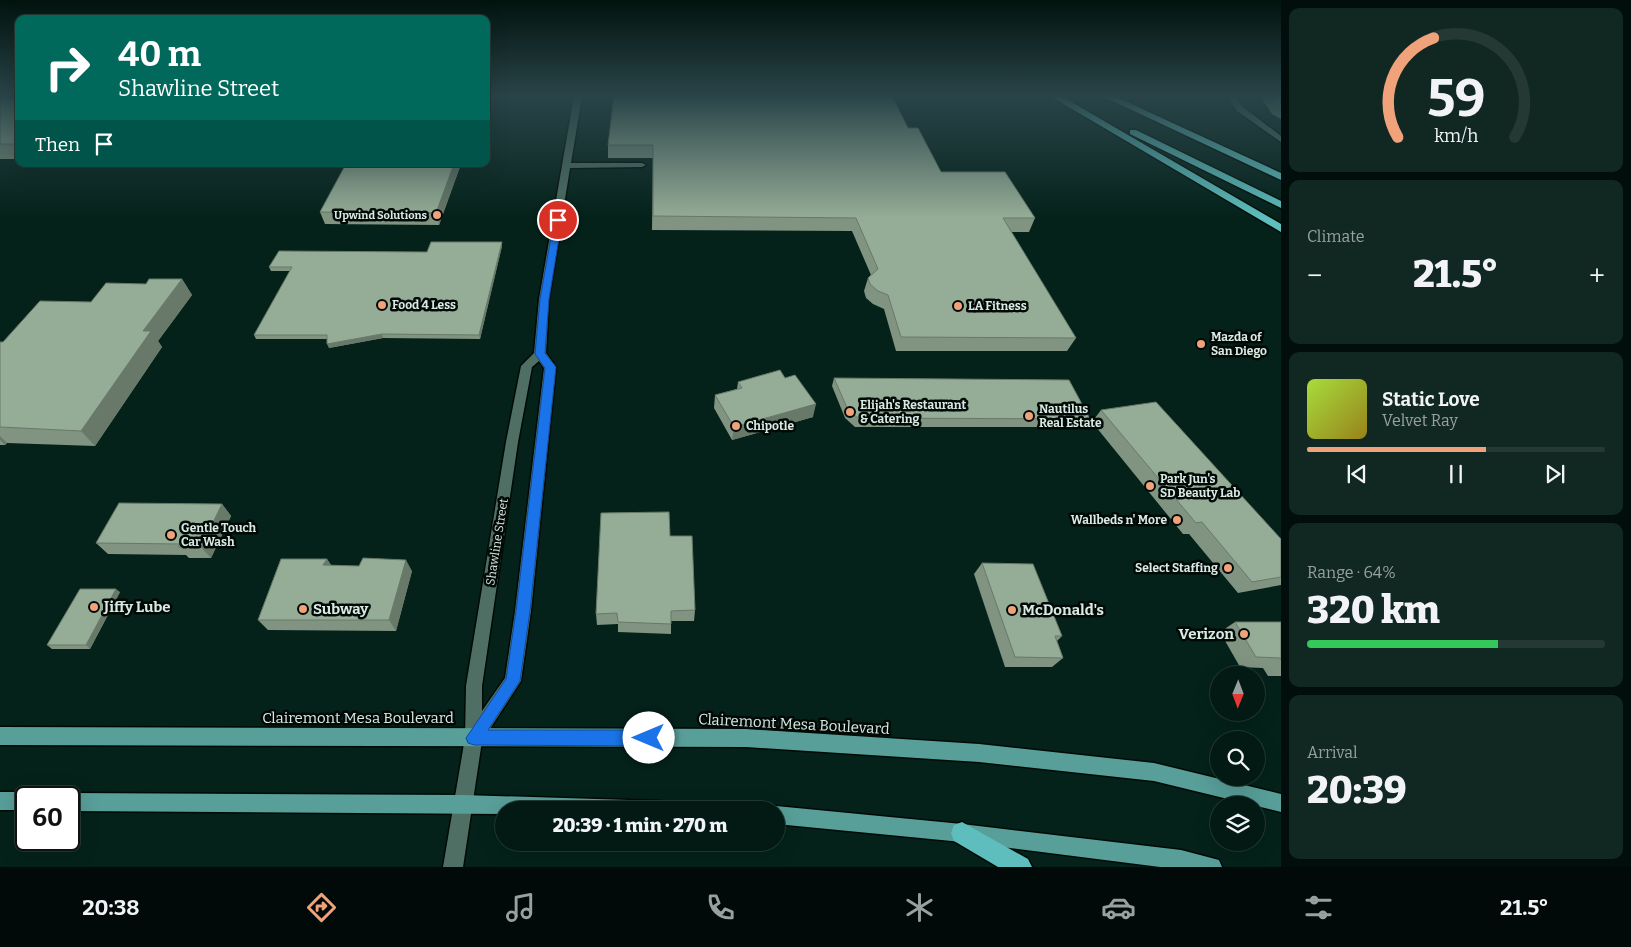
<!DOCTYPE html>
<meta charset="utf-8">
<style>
body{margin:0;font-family:Bitter,serif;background:#112722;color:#f1f3f6;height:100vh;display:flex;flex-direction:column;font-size:19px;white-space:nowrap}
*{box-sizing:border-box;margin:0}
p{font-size:16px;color:#97a1a0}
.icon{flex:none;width:28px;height:28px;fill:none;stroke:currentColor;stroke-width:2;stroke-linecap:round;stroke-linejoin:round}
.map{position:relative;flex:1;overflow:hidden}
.side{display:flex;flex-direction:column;gap:8px;padding:8px;background:#020e0b;width:350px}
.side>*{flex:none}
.top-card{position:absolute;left:15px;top:15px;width:475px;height:152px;border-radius:10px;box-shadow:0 5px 20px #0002,0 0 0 1px #243834;background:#00695c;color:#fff;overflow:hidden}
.needle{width:32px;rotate:181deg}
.fabs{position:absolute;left:1210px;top:666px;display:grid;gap:10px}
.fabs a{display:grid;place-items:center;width:55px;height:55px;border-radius:50%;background:#031a14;box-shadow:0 5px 20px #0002,0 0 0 1px #243834;font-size:25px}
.speed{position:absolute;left:15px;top:786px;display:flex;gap:10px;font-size:25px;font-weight:700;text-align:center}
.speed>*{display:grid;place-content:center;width:65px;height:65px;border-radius:50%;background:#031a14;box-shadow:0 5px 20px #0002,0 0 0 1px #243834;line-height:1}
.speed .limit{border:2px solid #111;border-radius:8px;background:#fff;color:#111}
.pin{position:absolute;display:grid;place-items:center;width:42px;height:42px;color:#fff;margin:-21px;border:2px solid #fff;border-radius:50%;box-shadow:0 1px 5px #0007}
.me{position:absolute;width:55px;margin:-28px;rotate:270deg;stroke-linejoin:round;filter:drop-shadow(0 0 4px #0008)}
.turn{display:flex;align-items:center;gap:18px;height:105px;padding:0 20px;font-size:22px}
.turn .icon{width:65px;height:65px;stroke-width:2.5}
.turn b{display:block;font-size:35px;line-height:42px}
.then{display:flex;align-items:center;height:48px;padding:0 20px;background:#0003;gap:10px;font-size:19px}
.big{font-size:38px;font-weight:800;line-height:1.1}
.side .card{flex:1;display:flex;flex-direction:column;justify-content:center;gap:8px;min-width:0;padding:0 18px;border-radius:10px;background:#112722}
.side .dial{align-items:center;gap:0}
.dial svg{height:130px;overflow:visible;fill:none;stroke:#243834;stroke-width:7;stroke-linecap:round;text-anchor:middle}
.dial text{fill:#f1f3f6;stroke:none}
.song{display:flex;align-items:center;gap:15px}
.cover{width:60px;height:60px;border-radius:8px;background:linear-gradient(135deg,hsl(80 70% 55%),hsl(50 70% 35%))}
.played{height:5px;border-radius:2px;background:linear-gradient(90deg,#f0a27a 60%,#243834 60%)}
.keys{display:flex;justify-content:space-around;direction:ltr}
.heat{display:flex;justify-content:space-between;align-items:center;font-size:28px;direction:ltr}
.charge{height:8px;border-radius:4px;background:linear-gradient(90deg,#34c759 64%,#243834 0)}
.trip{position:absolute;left:495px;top:801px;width:290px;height:50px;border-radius:25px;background:#031a14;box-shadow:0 5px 20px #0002,0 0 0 1px #243834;font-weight:800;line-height:50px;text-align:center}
.tabs{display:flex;height:80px;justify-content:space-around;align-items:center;background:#010a08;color:#97a1a0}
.tabs .icon{width:35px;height:35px}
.tabs .on{color:#f0a27a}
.tabs b{font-size:22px;color:#f1f3f6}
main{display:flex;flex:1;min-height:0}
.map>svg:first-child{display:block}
</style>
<main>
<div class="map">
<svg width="1281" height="867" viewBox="0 0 1281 867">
<rect width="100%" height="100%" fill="#04221a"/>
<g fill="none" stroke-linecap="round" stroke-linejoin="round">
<defs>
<g id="minor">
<path d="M574,96h8l-11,67h71l4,2 -4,2 -72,1 -21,131 -3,54 10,14 -25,244 -10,70 -39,60 -19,126h-20l22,-129 1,-52 40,-244 15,-76 13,-13 5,-54zM539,361l5,7 -29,243 -10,67 -23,33v-25l36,-244 14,-75z"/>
<polygon points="1227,96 1234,96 1243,107 1281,136 1281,142 1237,111"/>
</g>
<g id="major">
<polygon points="0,727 746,729 979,744 1154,763 1281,794 1281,812 1154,781 979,762 746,747 0,745"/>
<polygon points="0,792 26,792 32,795 34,798 26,798 26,810 0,810"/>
<polygon points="69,793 463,795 661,801 667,804 670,810 504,810 504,814 69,811 69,798 62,798"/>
<polygon points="776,806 962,824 1181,850 1219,860 1222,867 1160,867 962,842 776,824 776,810 769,810"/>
</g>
<g id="highway">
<polygon points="1050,96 1061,96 1281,224 1281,232"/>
<polygon points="1102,96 1114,96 1281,173 1281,180"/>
<polygon points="1130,130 1136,130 1281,201 1281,208 1130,134"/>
<polygon points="962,822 1028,859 1032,867 998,867 954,841 951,833 954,825"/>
</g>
</defs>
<use href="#minor" stroke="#000b05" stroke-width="3"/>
<use href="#major" stroke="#000b05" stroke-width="3"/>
<use href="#highway" stroke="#000b05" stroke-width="3"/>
<use href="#minor" fill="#506f64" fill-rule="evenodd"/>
<use href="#major" fill="#589e99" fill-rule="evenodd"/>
<use href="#highway" fill="#5dbebd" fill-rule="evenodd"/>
</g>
<g fill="#809481">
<polygon points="1260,96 1281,96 1281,119 1272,114"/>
<polygon points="0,97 19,98 19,159 0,159"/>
<polygon points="908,128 941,172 1035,218 1029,232 1011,232 1076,338 1067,351 896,351 884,309 873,304 866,298 864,291 868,278 871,275 852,231 652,230 653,158 608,158 608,145"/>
<polygon points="346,164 461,164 439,225 325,224 320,212"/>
<polygon points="502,246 480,339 383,338 329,348 327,339 256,339 254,335 290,271 271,271 269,267 427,252"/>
<polygon points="182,279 192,295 158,341 162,347 95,446 7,443 5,445 0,445 0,342 3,342 146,284"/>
<polygon points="834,378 1090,419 1084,427 855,427 845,418 832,386"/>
<polygon points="738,382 813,417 732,440 714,408 715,395 737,389"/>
<polygon points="1101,410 1281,539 1281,585 1238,593 1189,534 1183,534 1092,422"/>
<polygon points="222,504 231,516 211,558 189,558 186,555 108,554 96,543"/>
<polygon points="670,536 695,610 694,621 671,621 671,634 618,632 618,624 597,625 596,614"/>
<polygon points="327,559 331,565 412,571 396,631 268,630 258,620"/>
<polygon points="982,563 1062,636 1057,641 1063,658 1052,667 1005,667 974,574"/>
<polygon points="120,592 90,649 52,649 47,645"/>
<polygon points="1235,622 1281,622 1281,676 1268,676 1263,668 1240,667 1220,632"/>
</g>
<g fill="#687869">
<polygon points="454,164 461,164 439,225 436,213"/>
<polygon points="502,242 502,246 480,339 479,335"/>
<polygon points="182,279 192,295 158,341 162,347 95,446 81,431 143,331"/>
<polygon points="382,334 383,338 329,348 327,344"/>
<polygon points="816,404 813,417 732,440 734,427"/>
<polygon points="0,436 7,443 5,445 0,440"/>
<polygon points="222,504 231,516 211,558 201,547"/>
<polygon points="327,559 334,570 323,565"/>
<polygon points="406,560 412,571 396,631 389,620"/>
<polygon points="116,589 120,592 90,649 86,645"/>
</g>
<g fill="#95ac96" stroke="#687869">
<polygon points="614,96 892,96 908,128 918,128 941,172 1005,172 1035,218 1003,218 1076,338 901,337 888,295 878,291 870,284 868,278 878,269 856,218 653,216 653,145 608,145"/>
<polygon points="1270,96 1281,96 1281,108 1277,106"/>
<polygon points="0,97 19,98 19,144 0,144"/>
<polygon points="346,164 454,164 436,213 320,212"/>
<polygon points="431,242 502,242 479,335 382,334 327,344 327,335 254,335 292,267 269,267 279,251 427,252"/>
<polygon points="149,279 182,279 143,331 151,331 81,431 0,427 0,342 3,342 40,301 91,302 106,283 146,284"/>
<polygon points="780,370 785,378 795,375 816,404 734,427 715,395 742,388 738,382"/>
<polygon points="834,378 1069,380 1090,419 858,418 848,410"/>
<polygon points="1156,402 1281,539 1281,577 1252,582 1202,522 1196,523 1101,410"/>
<polygon points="119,503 222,504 201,547 178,547 180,544 96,543"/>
<polygon points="669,512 670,536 692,536 695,610 671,611 671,624 618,622 617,613 596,614 601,513"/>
<polygon points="363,558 406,560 389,620 258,620 281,559 327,559 323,565 359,566"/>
<polygon points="982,563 1033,564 1062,636 1055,636 1063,658 1015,657"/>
<polygon points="80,589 116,589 86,645 47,645"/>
<polygon points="1235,622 1281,622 1281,660 1280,658 1256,657"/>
</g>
<linearGradient id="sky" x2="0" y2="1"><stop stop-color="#02130e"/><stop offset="0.44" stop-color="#294449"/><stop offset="1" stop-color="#294449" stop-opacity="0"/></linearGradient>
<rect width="1281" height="218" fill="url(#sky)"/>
<polygon fill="#1a73e8" stroke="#114b97" points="558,217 562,220 549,299 545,353 556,367 530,611 520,681 488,730 649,730 654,733 657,738 654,744 649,746 474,745 468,743 466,738 506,679 516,611 545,368 535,354 540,299 554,220"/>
<g fill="#f0a27a" stroke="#010906" stroke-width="2">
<circle cx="437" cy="215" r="5"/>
<circle cx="382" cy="305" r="5"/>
<circle cx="958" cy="306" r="5"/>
<circle cx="1201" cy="344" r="5"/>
<circle cx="850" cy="412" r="5"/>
<circle cx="1029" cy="416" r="5"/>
<circle cx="736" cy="426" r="5"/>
<circle cx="1150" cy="486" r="5"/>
<circle cx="1177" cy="520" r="5"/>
<circle cx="171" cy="535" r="5"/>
<circle cx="1228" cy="568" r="5"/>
<circle cx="94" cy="607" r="5"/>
<circle cx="303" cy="609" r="5"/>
<circle cx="1012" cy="610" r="5"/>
<circle cx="1244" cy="634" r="5"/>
</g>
<g text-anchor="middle" stroke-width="5" stroke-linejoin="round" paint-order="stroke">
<g font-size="11" font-weight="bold" fill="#d9eae3" stroke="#010906" text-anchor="end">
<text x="427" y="219">Upwind Solutions</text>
</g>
<g font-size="12" font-weight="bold" fill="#d9eae3" stroke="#010906" text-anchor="start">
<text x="392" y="309">Food 4 Less</text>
<text x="968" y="310">LA Fitness</text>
<text x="1211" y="341">Mazda of<tspan x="1211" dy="14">San Diego</tspan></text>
<text x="860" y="409">Elijah's Restaurant<tspan x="860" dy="14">&amp; Catering</tspan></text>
<text x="1039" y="413">Nautilus<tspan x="1039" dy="14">Real Estate</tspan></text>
<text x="746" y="430">Chipotle</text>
<text x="1160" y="483">Park Jun's<tspan x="1160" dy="14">SD Beauty Lab</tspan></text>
<text x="1167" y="524" text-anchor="end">Wallbeds n' More</text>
<text x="181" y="532">Gentle Touch<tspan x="181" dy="14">Car Wash</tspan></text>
<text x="1218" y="572" text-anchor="end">Select Staffing</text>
</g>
<g font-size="12" fill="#d9eae3" stroke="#010906">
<text transform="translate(497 542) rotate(-81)" y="4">Shawline Street</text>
</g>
<g font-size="15" font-weight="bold" fill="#d9eae3" stroke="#010906" text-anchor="start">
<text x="104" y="612">Jiffy Lube</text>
<text x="313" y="614">Subway</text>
<text x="1022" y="615">McDonald's</text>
<text x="1234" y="639" text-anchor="end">Verizon</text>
</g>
<g font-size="15" fill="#d9eae3" stroke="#010906">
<text x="358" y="723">Clairemont Mesa Boulevard</text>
<text transform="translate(794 724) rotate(3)" y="5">Clairemont Mesa Boulevard</text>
</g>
</g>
</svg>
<div class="fabs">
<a><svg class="needle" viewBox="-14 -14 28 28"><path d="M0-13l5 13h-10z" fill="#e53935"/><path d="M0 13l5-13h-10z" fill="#97a1a0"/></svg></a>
<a><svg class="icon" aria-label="search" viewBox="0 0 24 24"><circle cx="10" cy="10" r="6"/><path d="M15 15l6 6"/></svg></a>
<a><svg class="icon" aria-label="layers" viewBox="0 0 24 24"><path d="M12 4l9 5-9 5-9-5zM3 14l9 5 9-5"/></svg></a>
</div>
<div class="speed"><div class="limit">60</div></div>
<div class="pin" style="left:558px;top:220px;background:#d93025"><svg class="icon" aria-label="arrive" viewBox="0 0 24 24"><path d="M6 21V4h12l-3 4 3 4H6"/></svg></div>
<svg class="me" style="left:649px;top:738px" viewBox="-20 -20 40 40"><circle r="19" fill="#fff"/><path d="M0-13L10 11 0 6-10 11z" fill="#1a73e8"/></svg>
<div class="trip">20:39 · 1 min · 270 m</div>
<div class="top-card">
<div class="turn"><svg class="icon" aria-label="right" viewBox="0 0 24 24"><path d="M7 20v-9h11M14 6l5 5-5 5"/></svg><div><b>40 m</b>Shawline Street</div></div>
<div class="then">Then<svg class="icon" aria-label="arrive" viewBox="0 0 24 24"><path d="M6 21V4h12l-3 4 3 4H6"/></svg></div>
</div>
</div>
<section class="side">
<div class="card dial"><svg viewBox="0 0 100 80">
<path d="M14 69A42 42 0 1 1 86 69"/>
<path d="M14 69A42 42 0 0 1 36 8" stroke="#f0a27a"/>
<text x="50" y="56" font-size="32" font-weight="700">59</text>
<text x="50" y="72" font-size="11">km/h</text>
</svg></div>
<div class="card"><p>Climate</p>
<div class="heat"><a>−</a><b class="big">21.5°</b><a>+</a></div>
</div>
<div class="card">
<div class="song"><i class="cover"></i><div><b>Static Love</b><p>Velvet Ray</p></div></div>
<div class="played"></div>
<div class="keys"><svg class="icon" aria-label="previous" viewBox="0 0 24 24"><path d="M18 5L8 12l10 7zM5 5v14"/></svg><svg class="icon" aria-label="pause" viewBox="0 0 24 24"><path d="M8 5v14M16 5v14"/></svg><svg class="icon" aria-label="next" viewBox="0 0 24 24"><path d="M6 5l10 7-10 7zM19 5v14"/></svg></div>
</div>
<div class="card"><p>Range · 64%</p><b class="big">320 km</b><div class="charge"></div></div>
<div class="card"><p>Arrival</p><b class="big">20:39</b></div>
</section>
</main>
<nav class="tabs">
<b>20:38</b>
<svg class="icon on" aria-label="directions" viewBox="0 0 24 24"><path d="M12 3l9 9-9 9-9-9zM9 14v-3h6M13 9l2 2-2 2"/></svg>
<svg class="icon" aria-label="music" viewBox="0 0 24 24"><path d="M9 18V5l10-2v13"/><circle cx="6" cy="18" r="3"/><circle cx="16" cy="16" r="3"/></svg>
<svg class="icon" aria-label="phone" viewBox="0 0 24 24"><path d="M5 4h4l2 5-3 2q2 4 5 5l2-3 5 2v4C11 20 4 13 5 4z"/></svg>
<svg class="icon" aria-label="climate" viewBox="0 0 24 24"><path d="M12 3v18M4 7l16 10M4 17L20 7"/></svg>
<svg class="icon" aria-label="car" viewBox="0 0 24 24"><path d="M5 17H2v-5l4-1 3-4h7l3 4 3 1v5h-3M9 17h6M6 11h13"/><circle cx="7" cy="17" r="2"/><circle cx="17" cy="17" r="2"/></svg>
<svg class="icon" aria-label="filters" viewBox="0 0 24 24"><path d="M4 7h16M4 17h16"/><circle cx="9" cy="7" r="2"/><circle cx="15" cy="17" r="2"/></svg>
<b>21.5°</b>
</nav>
